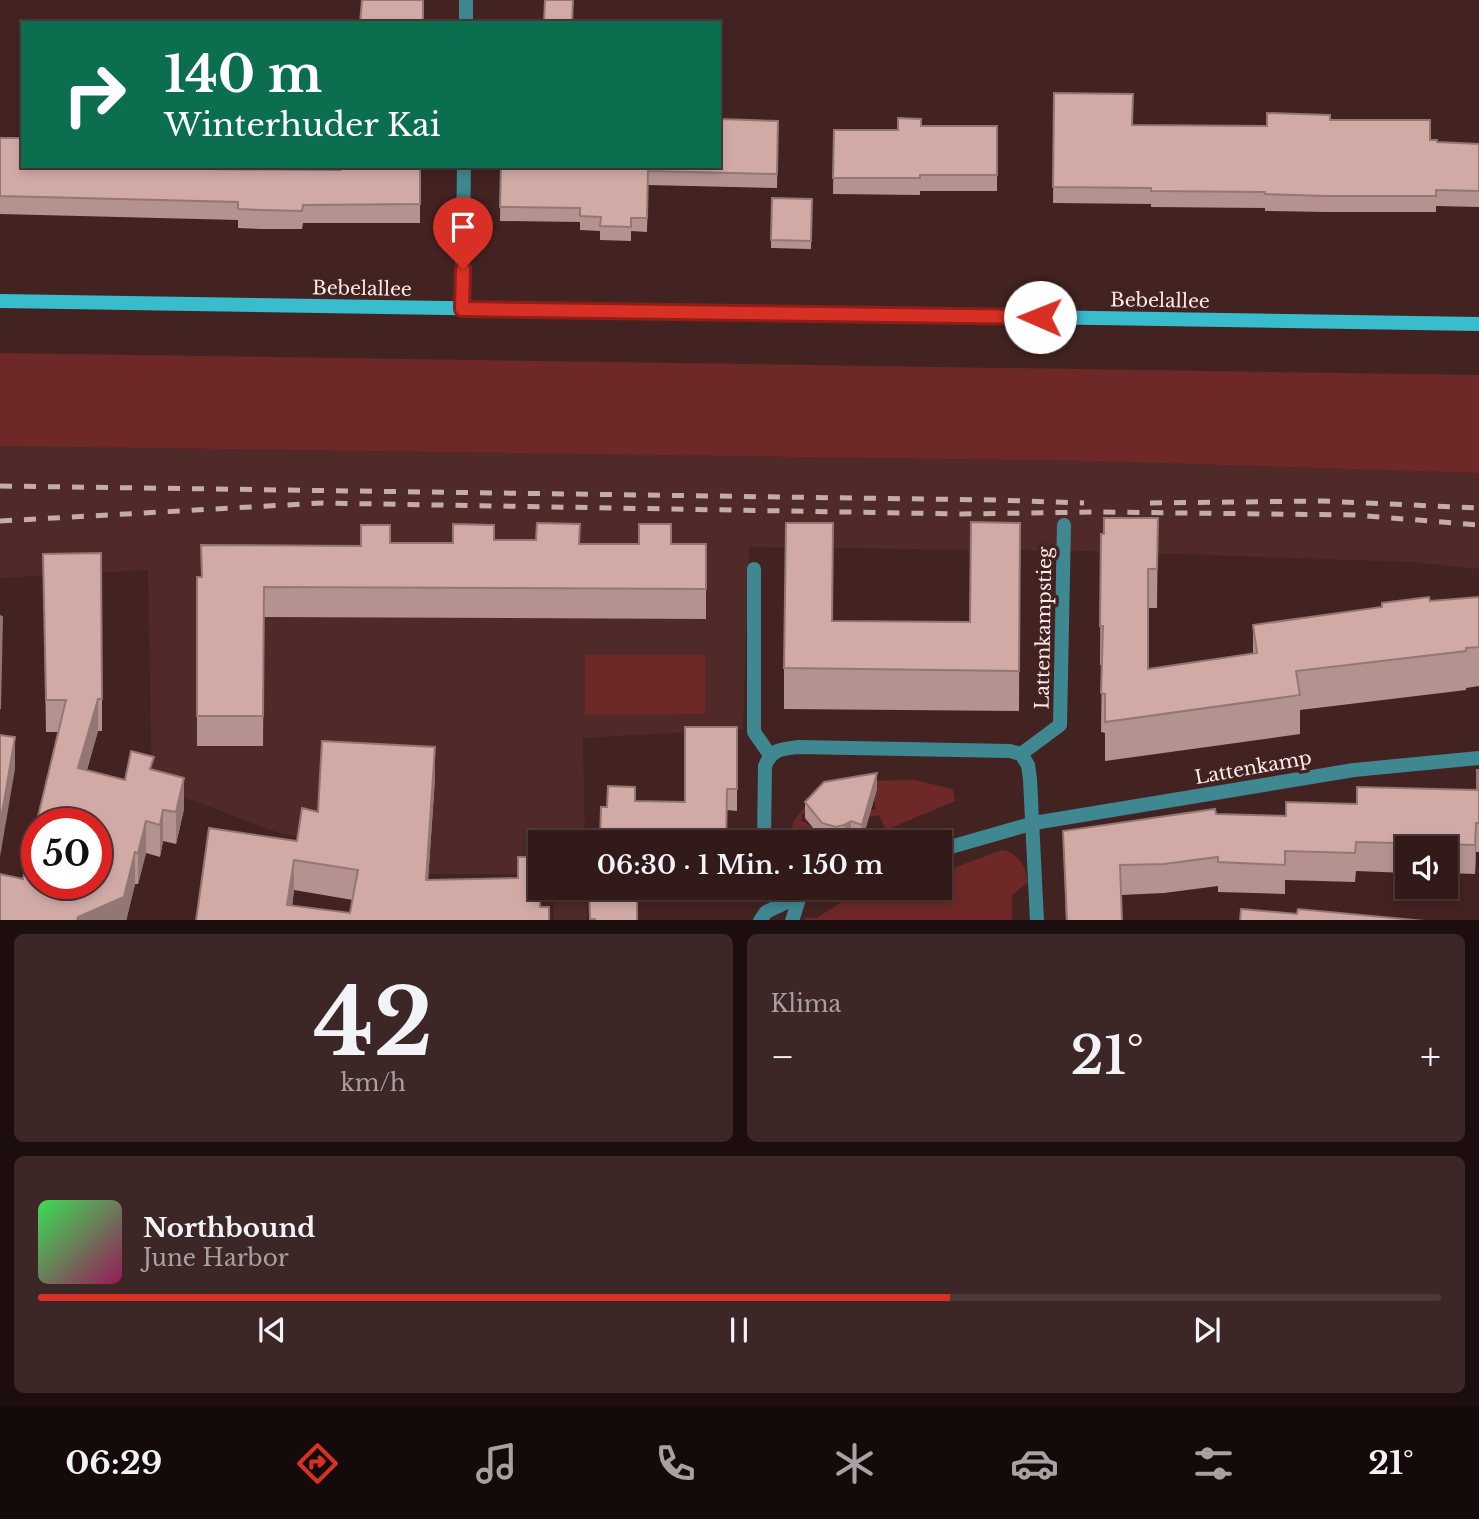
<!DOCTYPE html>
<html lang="de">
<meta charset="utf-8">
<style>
body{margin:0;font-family:"Libre Baskerville",serif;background:#3d2726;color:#f1f3f6;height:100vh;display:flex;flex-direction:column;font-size:26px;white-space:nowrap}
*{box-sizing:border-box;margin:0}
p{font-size:23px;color:#a8a1a2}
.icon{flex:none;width:38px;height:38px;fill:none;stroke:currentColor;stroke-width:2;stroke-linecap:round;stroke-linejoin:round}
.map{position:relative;height:920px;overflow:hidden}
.sheet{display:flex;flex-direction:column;gap:14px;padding:14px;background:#1c0e0e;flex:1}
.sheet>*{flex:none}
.banner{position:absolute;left:21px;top:21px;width:700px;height:147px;border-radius:0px;box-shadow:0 4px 10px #0003,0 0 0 2px #4d3838;background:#0b6e4f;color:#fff;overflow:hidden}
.controls{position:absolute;left:1395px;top:836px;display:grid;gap:14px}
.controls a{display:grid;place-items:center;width:63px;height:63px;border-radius:0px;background:#321a19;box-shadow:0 4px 10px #0003,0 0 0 2px #4d3838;font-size:35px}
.speed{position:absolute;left:21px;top:808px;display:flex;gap:14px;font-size:35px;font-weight:700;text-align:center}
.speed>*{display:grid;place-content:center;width:91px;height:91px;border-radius:50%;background:#321a19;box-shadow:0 4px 10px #0003,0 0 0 2px #4d3838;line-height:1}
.speed .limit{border:10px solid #d22;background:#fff;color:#111}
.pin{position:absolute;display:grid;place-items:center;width:60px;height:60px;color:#fff;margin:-72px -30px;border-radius:50% 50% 50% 0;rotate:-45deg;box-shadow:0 0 7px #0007}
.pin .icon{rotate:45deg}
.me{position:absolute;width:77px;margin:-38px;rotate:271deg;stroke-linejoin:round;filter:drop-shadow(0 0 5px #0008)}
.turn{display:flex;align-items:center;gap:24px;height:147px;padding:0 28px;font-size:32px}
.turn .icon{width:91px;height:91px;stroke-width:2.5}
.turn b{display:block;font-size:49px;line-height:60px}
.big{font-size:52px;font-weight:600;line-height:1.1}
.sheet .widget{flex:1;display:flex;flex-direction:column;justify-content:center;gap:10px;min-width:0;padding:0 24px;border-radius:10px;background:#3d2726}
.sheet .dial{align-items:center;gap:0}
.dial b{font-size:91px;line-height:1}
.song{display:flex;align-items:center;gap:21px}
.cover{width:84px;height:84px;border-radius:10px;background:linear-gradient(135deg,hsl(130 70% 55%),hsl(330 70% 35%))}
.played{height:7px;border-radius:4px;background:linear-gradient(90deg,#d93025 65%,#4d3838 65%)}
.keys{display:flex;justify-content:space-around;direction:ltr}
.heat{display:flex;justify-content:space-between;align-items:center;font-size:38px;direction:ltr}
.sheet .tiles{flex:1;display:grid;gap:14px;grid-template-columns:1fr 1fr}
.widget:last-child{grid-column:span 2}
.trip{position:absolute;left:528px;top:830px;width:424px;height:70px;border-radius:0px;background:#321a19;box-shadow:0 4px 10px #0003,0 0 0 2px #4d3838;font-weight:600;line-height:70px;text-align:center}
.tab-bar{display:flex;height:112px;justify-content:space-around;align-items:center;background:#140a0a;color:#a8a1a2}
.tab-bar .icon{width:49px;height:49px}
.tab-bar .selected{color:#d93025}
.tab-bar b{font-size:32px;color:#f1f3f6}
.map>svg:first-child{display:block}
</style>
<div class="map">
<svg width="1479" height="921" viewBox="0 0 1479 921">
<rect width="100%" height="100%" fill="#422321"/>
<g fill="#502a28">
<polygon points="0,446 1093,461 1479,473 1479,569 1412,562 1083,551 749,547 743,729 583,738 585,842 541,842 541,874 415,874 358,851 279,833 152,785 148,570 0,578"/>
<polygon points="554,887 586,887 587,920 554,920"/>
</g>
<g fill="#6d2827">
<polygon points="0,353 1479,375 1479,473 1093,461 0,446"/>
<polygon points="585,655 705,655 705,714 585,715"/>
<path d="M915,780l38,9 2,12 -69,29 -7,-15 -10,2 -1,-6 8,-2 -5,-19 -61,24 -8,-1 -1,8c12,3 17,17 31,21h-45l7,-21 14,-18 51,-22z"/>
<path d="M1002,850c17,3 23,16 26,32l-16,13v25l-208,1 2,-4 11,1 21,-14 21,-10 1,-7h80v-14z"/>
</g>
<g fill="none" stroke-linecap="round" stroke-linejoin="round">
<g stroke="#3f8892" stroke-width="14">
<polyline points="466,23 466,0"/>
<polyline points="462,309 464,166"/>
<polyline points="754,569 754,732 770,755"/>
<polyline points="1021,754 1060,725 1064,525"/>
<path d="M764,842l1,-76c7,-17 16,-17 33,-19l212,4 11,3 7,11 2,14 7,142"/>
<polyline points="940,850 1034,823 1354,770 1479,758"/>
<polyline points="770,887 779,906"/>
<polyline points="760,921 766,912 818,887"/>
<polyline points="792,921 800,896"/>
</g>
<polyline stroke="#39bccc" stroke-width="14" points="0,301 1479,324"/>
<g stroke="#c3adac" stroke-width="5" stroke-dasharray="12 12" stroke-linecap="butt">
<polyline points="0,486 996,500 1084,503"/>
<polyline points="1150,503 1322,501 1479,508"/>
<polyline points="0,521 322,503 961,514 1098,512 1355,515 1479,525"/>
</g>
</g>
<g fill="#b4928f" fill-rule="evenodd">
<polygon points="1054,93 1133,125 1267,126 1330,120 1437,142 1479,144 1479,207 1436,206 1436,212 1327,212 1265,211 1265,208 1151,207 1151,204 1053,203"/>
<polygon points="778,121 777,188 648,185 647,232 631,231 631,241 600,240 600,231 580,230 580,222 500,221 501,166 719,166"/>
<polygon points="921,126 997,126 997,191 920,191 920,195 833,194 834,130 898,130"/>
<polygon points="0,138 206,169 340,170 420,166 420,223 303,223 302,229 262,229 238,228 238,220 0,214"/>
<polygon points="772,198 812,199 811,249 771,248"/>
<polygon points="1158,518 1157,608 1148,608 1148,669 1253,653 1253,625 1430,601 1479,597 1479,686 1466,688 1466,690 1300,710 1300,734 1105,761 1105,733 1101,732 1102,665 1100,665 1101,534"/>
<polygon points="1020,523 1019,711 784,709 784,668 832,621 970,622"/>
<polygon points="494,540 580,544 706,544 706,619 264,617 263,746 197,746 197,577 201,577 361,546 390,543 453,543"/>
<polygon points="43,554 102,699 102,731 98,731 87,770 125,780 154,770 184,809 176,844 163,841 160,857 146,853 138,884 135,884 126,921 0,921 23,879 58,732 46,732"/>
<polygon points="737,727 737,811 635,801 685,802"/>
<polygon points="1479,770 1479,852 1476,852 1475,874 1446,873 1446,849 1407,849 1407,873 1356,871 1355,882 1285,880 1285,894 1218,892 1218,886 1164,893 1121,895 1122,921 1066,921 1063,831 1216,814 1286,816 1357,804 1477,790"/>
<path d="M435,778l-7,102 112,27 -344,14 101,-80 21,-29zM294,890l59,10 -3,13 -58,-7z"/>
<polygon points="877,789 862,841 851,837 842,842 832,842 822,839 805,818 805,802"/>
<polygon points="684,887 726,887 726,890 684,889"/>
</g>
<g fill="#927774">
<polygon points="98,699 98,731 78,799 78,768"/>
<polygon points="15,737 15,769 0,857 0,825"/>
<polygon points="435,747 435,778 426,911 426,880"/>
<polygon points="877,773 877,789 862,841 862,825"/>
<polygon points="184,778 184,809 176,844 176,812"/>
<polygon points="163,810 163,841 160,857 160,825"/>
<polygon points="146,821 146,853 138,884 138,853"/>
<polygon points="851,821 851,837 844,841 844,825"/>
<polygon points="1476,823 1476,852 1475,874 1475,845"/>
<polygon points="135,852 135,884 126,921 77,921 78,917"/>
<polygon points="294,860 294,890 290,921 287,905"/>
</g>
<g fill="#d1aaa6" stroke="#927774" stroke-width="2" fill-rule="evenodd">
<polygon points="362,0 423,0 423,23 360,23"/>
<polygon points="545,0 573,0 572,23 544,23"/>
<polygon points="1054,93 1133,94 1132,125 1267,126 1267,113 1330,115 1330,120 1430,120 1430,140 1437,140 1437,142 1479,144 1479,191 1436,190 1436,196 1327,196 1265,194 1265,192 1151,191 1151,188 1053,187"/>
<polygon points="898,118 921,119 921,126 997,126 997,175 920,175 920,178 833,178 834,130 898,130"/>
<polygon points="719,119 778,121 777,174 648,171 647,218 631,218 631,227 600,226 601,217 580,216 580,208 500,207 501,166 719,166"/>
<polygon points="0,138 23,138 23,166 205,166 205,169 340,170 340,166 420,166 420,204 303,205 302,211 262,210 238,209 238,202 0,196"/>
<polygon points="772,198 812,199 811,241 771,240"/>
<polygon points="1104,518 1158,518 1157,569 1148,569 1148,669 1257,653 1253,625 1382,607 1382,603 1429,597 1430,601 1479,597 1479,647 1466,648 1466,651 1296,671 1300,695 1105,722 1105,694 1101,693 1103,626 1100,626 1101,534 1104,534"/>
<polygon points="971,522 1020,523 1019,671 784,668 786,523 833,523 832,621 970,622"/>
<polygon points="537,523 580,524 579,544 639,544 639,524 671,524 671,544 706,544 706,589 264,587 263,716 197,716 197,577 202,577 201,545 361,546 361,525 390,525 390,543 453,543 453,524 494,525 494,540 536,540"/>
<path d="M101,553l1,146h-4l-20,69 47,12 6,-29 23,6 -4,12 34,9 -8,34 -13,-2 -3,15 -14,-4 -8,32 -3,-1 -11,45 -46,20 -1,4h-77v-47l23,5 43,-179h-20l-3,-146zM37,824h59v60h-59z"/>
<polygon points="0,616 2,617 0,709"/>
<polygon points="685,727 737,727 737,789 727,789 726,842 600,842 601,807 607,807 608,786 635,787 635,801 685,802"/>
<polygon points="0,735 15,737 0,825"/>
<path d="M322,741l113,6 -9,133 92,-2v-21h21l1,50h9v14h-353l13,-93 88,13 5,-33 16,4zM294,860l64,10 -8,43 -63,-8z"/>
<polygon points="1477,770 1479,770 1479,823 1476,823 1475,845 1356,842 1355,853 1285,851 1285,865 1218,862 1218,857 1164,864 1120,865 1122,921 1067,921 1063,831 1215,809 1216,814 1286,816 1286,802 1357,804 1357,787 1477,790"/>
<polygon points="877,773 862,825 851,821 844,825 836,827 822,823 805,802 824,782"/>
<polygon points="589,887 637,887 637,921 595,921 595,919 590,919"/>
<polygon points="1241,909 1297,914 1298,909 1425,921 1240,921"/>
</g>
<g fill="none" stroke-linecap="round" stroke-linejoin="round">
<defs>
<polyline id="route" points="463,269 462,309 1040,317"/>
</defs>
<use href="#route" stroke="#8d1f18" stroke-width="18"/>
<use href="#route" stroke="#d93025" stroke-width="12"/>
</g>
<g text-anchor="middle" stroke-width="7" stroke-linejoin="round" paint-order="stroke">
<g font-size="19" fill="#fdebea" stroke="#422321">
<text transform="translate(362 288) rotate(1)" y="7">Bebelallee</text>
<text transform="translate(1160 300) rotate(1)" y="7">Bebelallee</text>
<text transform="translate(1043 628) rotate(-89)" y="7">Lattenkampstieg</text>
<text transform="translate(1253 767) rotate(-10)" y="7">Lattenkamp</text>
</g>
</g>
</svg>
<div class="controls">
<a><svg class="icon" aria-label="sound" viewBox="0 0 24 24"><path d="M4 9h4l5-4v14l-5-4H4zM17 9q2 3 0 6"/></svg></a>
</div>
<div class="speed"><div class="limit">50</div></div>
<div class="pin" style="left:463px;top:269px;background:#d93025"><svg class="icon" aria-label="arrive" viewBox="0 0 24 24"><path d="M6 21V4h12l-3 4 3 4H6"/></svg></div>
<svg class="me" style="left:1040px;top:317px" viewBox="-20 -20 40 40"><circle r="19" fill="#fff"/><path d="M0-13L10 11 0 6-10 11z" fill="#d93025"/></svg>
<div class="trip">06:30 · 1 Min. · 150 m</div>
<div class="banner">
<div class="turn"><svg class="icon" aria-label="right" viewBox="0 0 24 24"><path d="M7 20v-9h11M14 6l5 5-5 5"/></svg><div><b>140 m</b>Winterhuder Kai</div></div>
</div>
</div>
<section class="sheet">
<div class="tiles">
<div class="widget dial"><b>42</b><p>km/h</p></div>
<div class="widget"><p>Klima</p>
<div class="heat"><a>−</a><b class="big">21°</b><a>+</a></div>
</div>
<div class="widget">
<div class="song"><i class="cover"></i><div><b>Northbound</b><p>June Harbor</p></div></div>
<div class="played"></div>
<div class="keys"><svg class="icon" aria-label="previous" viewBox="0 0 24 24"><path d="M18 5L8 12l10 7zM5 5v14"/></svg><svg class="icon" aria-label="pause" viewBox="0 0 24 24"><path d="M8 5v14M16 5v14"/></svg><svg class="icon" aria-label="next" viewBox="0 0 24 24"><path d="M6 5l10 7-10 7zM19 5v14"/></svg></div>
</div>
</div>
</section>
<nav class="tab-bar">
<b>06:29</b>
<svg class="icon selected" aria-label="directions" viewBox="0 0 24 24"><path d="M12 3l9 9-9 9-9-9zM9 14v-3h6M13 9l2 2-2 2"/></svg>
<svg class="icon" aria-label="music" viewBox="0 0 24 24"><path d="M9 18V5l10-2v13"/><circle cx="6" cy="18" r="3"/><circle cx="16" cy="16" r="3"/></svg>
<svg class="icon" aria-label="phone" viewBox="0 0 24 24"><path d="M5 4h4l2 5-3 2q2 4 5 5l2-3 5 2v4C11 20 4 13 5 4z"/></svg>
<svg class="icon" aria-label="climate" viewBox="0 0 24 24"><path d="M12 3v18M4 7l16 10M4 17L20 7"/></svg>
<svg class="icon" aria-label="car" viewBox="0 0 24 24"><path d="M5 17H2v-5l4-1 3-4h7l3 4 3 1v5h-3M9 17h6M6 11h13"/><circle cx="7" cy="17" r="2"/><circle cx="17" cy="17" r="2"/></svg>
<svg class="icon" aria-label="filters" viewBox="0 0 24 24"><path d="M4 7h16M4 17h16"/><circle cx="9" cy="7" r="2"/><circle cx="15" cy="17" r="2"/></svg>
<b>21°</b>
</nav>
